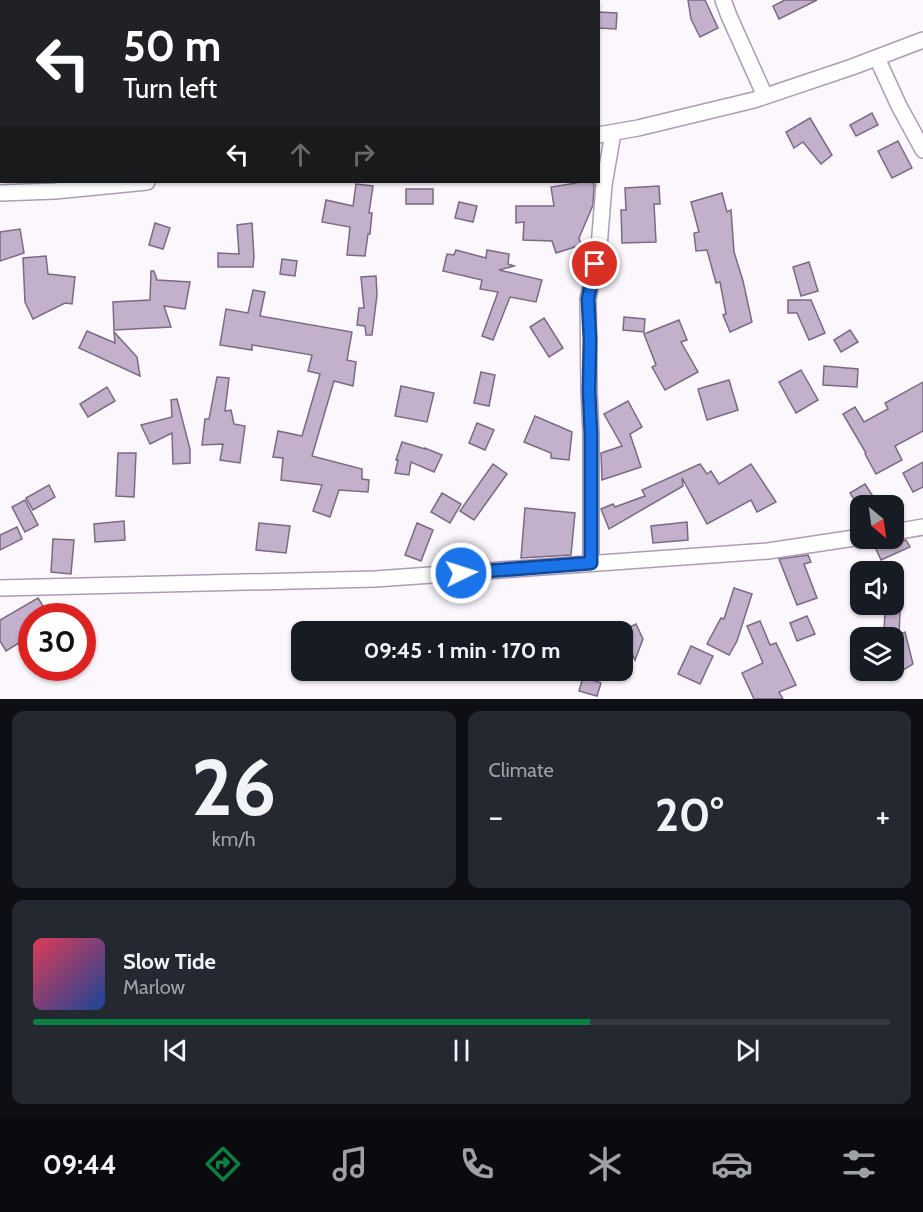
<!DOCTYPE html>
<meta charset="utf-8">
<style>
body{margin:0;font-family:Cabin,sans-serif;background:#242831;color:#f1f3f6;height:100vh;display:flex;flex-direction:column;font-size:22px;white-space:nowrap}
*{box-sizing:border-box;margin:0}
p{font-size:20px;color:#9ea1a6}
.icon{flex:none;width:33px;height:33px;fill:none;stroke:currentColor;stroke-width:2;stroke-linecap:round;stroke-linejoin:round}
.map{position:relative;height:699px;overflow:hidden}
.side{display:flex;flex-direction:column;gap:12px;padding:12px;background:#0d0f14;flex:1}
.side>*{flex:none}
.guide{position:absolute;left:0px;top:0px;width:600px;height:183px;box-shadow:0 2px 4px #0004;background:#202124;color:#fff;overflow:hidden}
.needle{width:39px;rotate:151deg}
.tools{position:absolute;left:850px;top:495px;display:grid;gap:12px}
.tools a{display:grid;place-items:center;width:54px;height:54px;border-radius:12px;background:#171b24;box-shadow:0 2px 4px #0004;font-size:30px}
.speed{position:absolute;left:18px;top:603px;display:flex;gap:12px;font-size:30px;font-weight:700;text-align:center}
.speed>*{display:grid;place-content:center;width:78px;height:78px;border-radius:50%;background:#171b24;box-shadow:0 2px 4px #0004;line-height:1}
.speed .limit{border:9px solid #d22;background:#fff;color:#111}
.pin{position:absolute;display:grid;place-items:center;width:51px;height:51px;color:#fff;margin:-26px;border:3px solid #fff;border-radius:50%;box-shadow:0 2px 6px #0007}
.me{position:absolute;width:66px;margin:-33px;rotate:86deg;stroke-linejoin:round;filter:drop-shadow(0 0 4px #0008)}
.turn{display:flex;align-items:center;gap:21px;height:126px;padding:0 24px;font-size:27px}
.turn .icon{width:78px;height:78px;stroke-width:2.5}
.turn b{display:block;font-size:42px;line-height:51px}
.lanes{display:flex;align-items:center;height:57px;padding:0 24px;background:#0003;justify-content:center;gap:30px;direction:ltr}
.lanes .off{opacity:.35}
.big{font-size:45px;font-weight:700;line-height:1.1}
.side .widget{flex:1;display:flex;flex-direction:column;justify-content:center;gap:9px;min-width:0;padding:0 21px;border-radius:12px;background:#242831}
.side .dial{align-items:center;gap:0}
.dial b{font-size:78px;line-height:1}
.song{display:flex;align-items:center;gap:18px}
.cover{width:72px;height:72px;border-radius:9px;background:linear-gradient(135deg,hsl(350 70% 55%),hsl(220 70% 35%))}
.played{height:6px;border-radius:3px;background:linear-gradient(90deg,#0b8043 65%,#363941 65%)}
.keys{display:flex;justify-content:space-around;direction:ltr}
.heat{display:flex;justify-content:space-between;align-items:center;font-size:33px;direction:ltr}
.side .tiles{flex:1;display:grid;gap:12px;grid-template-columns:1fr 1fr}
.widget:last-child{grid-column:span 2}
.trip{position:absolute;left:291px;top:621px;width:342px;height:60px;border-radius:12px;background:#171b24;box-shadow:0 2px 4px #0004;font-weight:700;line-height:60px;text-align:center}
.tabs{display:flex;height:96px;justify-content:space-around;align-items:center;background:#090b0e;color:#9ea1a6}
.tabs .icon{width:42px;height:42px}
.tabs .active{color:#0b8043}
.tabs b{font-size:27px;color:#f1f3f6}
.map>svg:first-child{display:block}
</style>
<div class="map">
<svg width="923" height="699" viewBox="0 0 923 699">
<rect width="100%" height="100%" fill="#fbf7fd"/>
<g fill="#c3b1cc" stroke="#7a6a82" stroke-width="1.5">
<polygon points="688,0 705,0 718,28 700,37 691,19"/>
<polygon points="785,0 817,0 779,19 773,6"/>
<polygon points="598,12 617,13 616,29 598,28"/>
<polygon points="872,113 878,125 856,136 850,125"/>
<polygon points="810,118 832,155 821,164 803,142 794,148 786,132"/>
<polygon points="898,141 912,168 892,178 878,151"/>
<polygon points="575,182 593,182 594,186 593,205 579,238 581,245 556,253 552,241 523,240 524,222 516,223 516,206 554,206 551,187 576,183"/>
<polygon points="356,184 373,186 369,213 372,213 370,234 368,234 365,256 347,255 350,227 322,222 326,200 353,206"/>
<polygon points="659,186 660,204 654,204 656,242 622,243 621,210 626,210 625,188"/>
<rect x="406" y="189" width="27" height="15"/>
<polygon points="722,193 727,212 731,210 734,252 743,281 752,322 730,332 723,315 726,314 720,282 716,283 707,250 696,251 694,233 699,232 691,202"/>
<polygon points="459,202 477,206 473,222 455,218"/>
<polygon points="155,223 170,228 163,249 149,245"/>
<polygon points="252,223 254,257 253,267 218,267 218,253 239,254 237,225"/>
<polygon points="20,229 24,253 0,261 0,232"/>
<polygon points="456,250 486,258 487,250 509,254 508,264 514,266 499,270 542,280 536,302 510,297 493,340 482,336 498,292 480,289 482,280 443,271 447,254 454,255"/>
<polygon points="46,256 48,274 75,277 72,304 65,303 33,319 25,302 23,258"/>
<polygon points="282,259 297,261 295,276 280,274"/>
<polygon points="809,262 818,291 801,296 793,267"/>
<polygon points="151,271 154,271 157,280 190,282 185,309 164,306 171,327 114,330 113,302 150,300"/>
<polygon points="376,276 377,295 372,335 366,335 365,326 357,325 359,308 364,308 361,277"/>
<polygon points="253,290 265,292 260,316 352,332 347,360 356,362 353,386 334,381 312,456 362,469 362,479 369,480 368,492 339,490 330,517 313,511 322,485 281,480 283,458 273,457 278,431 302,436 320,374 308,371 312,355 252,345 252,350 220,345 226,309 248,313"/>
<polygon points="788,300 811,300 825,333 809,340 797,313 788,313"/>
<polygon points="624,317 645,319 644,332 623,330"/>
<polygon points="544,318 563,348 549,357 530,327"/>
<polygon points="679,320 687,340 681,342 698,372 665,390 652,367 656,365 644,334"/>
<polygon points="850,330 858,342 841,352 834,340"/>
<polygon points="87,331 115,343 114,332 137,357 140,376 79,348"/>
<polygon points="824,366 858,369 857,387 823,385"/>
<polygon points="801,370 818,400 796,413 779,382"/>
<polygon points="481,372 495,375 489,406 474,403"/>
<polygon points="217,377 229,378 225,411 231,410 234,424 245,426 240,463 220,460 223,444 202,445 205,419 209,419"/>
<polygon points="729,380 738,410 707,420 698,389"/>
<polygon points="923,382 923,431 895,446 902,460 876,474 865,454 866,453 843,414 855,407 864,422 888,409 885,403"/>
<polygon points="401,386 434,393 427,422 395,416"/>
<polygon points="107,387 115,401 88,417 80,404"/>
<polygon points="177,399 190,449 190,463 173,464 172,433 150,444 141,425 172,417 171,400"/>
<polygon points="628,401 642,427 630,434 641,467 602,480 601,453 622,446 604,414"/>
<polygon points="535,416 572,432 569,460 551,458 551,453 524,442"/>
<polygon points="477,423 494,430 485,450 469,443"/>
<polygon points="402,442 425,449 425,448 442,455 434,472 411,462 409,475 395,473 398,460 396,460"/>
<polygon points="118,453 136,453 134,497 116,496"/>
<polygon points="923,462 923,487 913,492 903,473"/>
<polygon points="493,464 507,474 474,520 460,511"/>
<polygon points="700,464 707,474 711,471 719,484 751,464 776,502 757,512 751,500 707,524 682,478 683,486 609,529 601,509 613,504 615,507 645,496 642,490"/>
<polygon points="865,484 876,501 869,506 861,506 861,510 850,493"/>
<polygon points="49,485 55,497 33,510 26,498"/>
<polygon points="442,493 461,504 450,523 431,512"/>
<polygon points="25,500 38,525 25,532 12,507"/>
<polygon points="525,508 575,513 571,555 521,558"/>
<polygon points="124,521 125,540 95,542 94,524"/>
<polygon points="687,522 688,540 653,543 651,526"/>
<polygon points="259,523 290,526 286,553 256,550"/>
<polygon points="417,523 433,530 421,561 405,555"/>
<polygon points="17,527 22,539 0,550 0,535"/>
<polygon points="53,539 74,540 71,574 51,572"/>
<polygon points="906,540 910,547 881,560 875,547 890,541 896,542"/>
<polygon points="808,555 811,562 804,564 817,598 797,605 779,559"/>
<polygon points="734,588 752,594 737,641 729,655 707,644 721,618 724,619"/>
<polygon points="38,598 49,616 32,616 32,635 6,651 0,641 0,620"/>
<polygon points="885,612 900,612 899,635 905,632 913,664 894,676 894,638 886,638 884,631"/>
<polygon points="807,616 815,634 797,641 790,623"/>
<polygon points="760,621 770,645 776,643 796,685 779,692 783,699 754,699 742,673 763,663 747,626"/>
<polygon points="636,624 643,639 635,660 621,631"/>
<polygon points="691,646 713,656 700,684 678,674"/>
<polygon points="583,677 601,683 597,696 579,691"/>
</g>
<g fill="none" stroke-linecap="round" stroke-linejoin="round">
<defs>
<g id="street">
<polyline points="723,0 729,16 765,96"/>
<polyline points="877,58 899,106 923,150"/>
<polyline points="598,135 638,128 754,100 852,67 923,40"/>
<polyline points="0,193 55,191 147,182"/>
<polyline points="894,532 923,527"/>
<polyline points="591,563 591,435 589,391 588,299 599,247 604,185 613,133"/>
<polyline points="0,588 375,579 768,551 861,537"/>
</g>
</defs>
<use href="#street" stroke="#ad9cb6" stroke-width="18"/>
<use href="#street" stroke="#fff" stroke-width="15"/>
</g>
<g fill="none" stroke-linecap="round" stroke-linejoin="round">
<defs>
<polyline id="route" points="461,573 591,563 591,435 589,391 590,339 588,299 595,264"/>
</defs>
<use href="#route" stroke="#114b97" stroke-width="15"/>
<use href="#route" stroke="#1a73e8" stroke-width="10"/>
</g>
</svg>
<div class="tools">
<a><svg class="needle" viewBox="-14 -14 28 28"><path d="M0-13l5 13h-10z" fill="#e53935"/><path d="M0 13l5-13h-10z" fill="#9ea1a6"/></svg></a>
<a><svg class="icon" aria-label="sound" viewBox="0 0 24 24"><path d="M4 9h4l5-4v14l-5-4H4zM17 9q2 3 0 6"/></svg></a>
<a><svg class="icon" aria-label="layers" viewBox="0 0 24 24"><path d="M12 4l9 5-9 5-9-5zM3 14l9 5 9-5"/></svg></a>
</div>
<div class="speed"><div class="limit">30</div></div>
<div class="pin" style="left:595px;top:264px;background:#d93025"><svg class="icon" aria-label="arrive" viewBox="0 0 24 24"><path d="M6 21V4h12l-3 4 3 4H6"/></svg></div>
<svg class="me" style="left:461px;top:573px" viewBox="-20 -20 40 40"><circle r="17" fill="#1a73e8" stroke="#fff" stroke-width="3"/><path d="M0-11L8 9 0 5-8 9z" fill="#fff"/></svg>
<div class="trip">09:45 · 1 min · 170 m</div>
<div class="guide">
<div class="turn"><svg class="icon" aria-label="left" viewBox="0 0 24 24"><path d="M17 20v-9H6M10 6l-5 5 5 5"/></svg><div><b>50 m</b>Turn left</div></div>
<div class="lanes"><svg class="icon" aria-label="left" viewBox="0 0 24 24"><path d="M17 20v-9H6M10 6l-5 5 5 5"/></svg><svg class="icon off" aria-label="ahead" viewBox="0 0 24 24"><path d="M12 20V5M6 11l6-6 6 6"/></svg><svg class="icon off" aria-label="right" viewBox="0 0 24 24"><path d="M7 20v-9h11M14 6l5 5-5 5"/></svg></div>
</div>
</div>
<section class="side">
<div class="tiles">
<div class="widget dial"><b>26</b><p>km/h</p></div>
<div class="widget"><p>Climate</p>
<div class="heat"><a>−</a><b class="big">20°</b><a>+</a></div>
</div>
<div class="widget">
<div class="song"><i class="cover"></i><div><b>Slow Tide</b><p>Marlow</p></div></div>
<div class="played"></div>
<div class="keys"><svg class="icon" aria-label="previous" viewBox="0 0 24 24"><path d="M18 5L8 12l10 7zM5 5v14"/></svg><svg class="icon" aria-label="pause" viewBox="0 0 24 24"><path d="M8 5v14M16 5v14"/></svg><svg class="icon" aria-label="next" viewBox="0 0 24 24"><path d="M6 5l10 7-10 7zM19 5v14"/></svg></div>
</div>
</div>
</section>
<nav class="tabs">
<b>09:44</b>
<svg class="icon active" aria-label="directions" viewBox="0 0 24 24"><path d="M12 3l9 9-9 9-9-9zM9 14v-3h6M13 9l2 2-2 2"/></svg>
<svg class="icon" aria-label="music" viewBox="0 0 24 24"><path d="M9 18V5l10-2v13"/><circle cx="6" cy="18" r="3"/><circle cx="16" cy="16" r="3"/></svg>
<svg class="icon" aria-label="phone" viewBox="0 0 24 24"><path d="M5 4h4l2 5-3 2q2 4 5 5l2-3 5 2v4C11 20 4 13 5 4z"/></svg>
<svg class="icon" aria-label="climate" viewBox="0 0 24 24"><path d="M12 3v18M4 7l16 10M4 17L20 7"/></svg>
<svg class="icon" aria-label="car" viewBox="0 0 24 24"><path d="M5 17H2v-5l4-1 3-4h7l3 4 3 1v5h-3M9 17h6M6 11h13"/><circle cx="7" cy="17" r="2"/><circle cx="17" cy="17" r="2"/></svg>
<svg class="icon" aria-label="filters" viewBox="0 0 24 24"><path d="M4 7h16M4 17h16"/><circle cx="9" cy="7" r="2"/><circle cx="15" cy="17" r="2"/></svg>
</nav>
